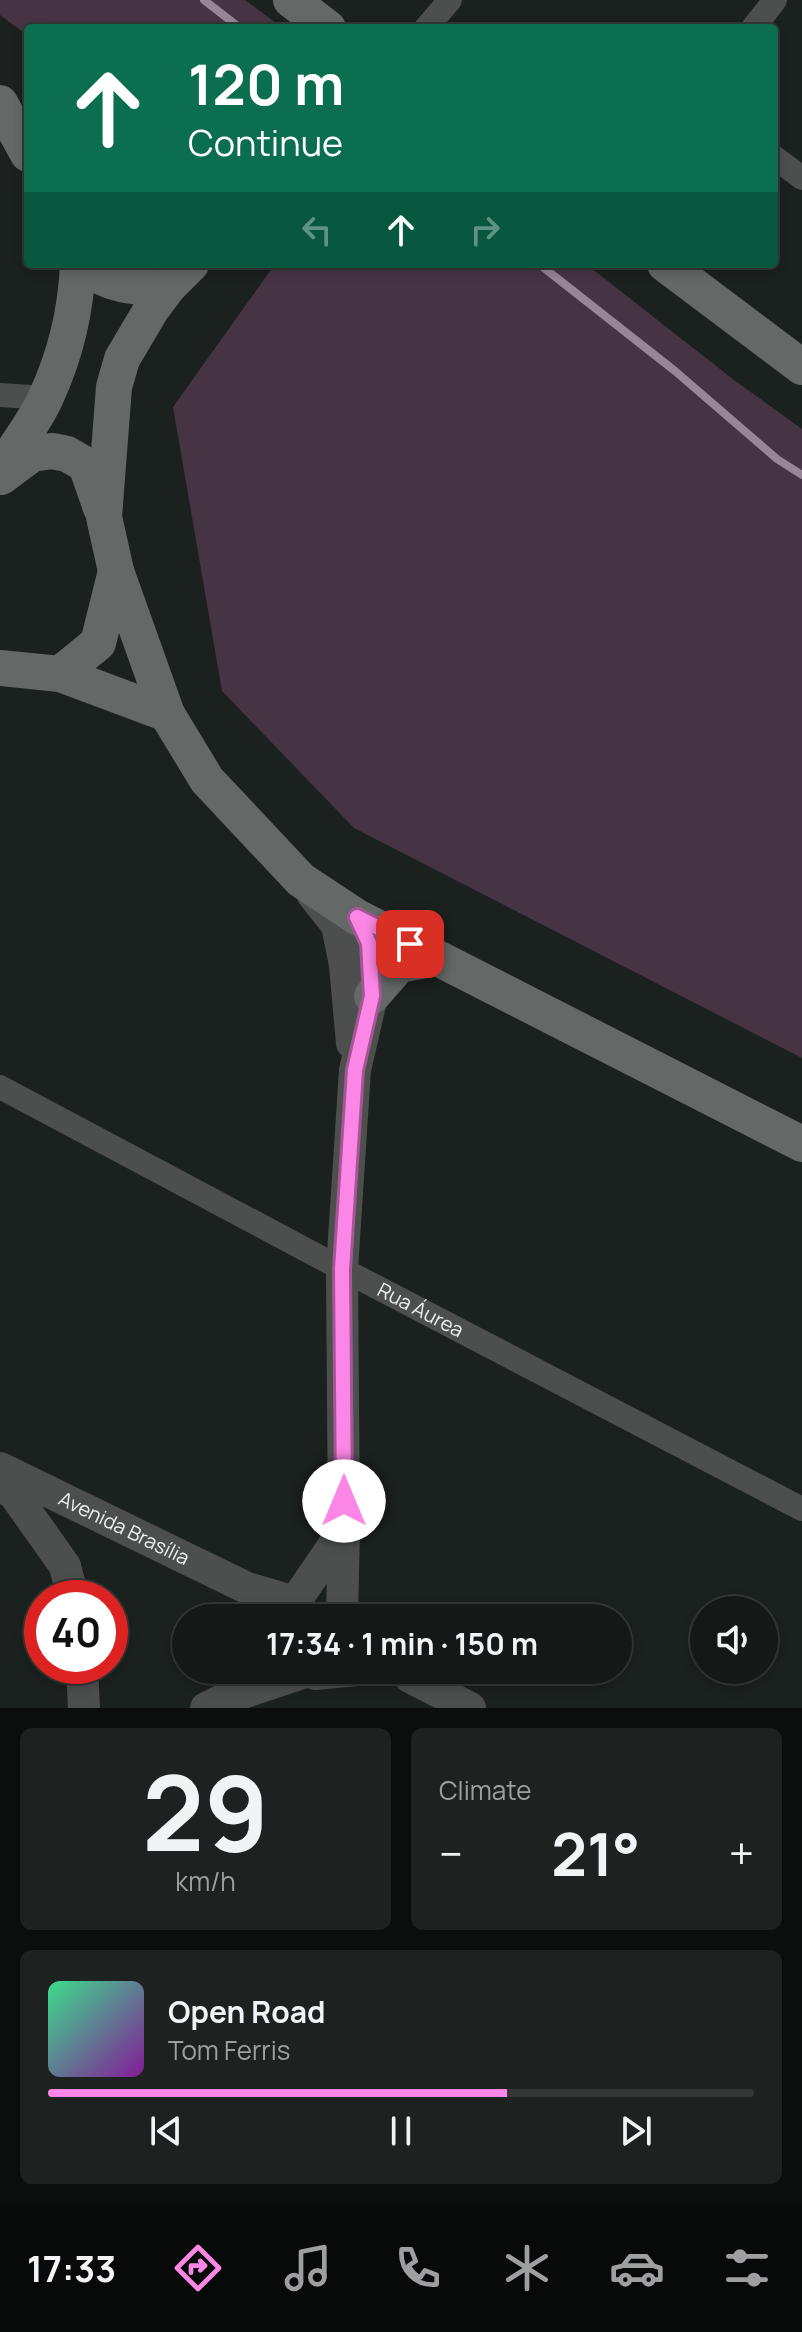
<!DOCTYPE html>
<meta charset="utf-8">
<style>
body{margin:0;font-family:Manrope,sans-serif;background:#1d2220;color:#f1f3f6;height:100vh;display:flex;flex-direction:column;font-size:30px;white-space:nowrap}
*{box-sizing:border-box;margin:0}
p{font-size:26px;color:#9da0a1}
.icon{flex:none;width:44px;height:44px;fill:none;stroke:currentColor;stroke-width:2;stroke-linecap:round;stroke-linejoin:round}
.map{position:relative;height:1708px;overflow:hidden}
.panel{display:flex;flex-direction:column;gap:20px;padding:20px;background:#0b0e0d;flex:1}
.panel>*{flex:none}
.top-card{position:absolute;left:24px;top:24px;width:754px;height:244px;border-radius:8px;box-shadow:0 4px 12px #0003,0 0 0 2px #333836;background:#0b6e4f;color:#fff;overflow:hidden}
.controls{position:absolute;left:690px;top:1596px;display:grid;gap:16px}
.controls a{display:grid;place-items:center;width:88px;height:88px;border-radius:50%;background:#141917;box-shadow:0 4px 12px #0003,0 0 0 2px #333836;font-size:40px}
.speed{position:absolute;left:24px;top:1580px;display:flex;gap:16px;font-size:40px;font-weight:700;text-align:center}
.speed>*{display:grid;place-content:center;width:104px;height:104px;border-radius:50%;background:#141917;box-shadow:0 4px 12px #0003,0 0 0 2px #333836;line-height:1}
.speed .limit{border:12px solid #d22;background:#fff;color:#111}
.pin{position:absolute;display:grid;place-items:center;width:68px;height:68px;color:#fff;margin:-34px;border-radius:16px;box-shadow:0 4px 12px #0006}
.me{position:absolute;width:88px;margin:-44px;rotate:0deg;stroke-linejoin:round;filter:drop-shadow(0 0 6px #0008)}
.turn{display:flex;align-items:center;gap:28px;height:168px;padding:0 32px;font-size:36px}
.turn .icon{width:104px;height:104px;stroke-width:2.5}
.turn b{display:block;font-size:56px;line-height:68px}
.lanes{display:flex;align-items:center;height:76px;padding:0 32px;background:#0003;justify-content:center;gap:40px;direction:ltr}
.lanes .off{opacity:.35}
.big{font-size:60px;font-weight:700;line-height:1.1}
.panel .card{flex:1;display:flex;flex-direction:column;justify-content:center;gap:12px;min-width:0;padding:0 28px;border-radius:12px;background:#1d2220}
.panel .dial{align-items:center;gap:0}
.dial b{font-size:104px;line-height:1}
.song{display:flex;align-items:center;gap:24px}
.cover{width:96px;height:96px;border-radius:12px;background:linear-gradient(135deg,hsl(150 70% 55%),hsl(290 70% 35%))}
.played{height:8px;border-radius:4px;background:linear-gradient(90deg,#fb86e5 65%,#333836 65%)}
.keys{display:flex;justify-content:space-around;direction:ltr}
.heat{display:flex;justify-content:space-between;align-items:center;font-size:44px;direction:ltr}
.panel .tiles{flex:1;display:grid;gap:20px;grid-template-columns:1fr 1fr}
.card:last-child{grid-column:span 2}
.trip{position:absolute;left:172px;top:1604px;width:460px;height:80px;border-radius:40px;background:#141917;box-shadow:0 4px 12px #0003,0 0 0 2px #333836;font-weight:700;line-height:80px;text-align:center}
.tab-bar{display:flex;height:128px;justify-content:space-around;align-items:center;background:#080a09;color:#9da0a1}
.tab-bar .icon{width:56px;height:56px}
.tab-bar .active{color:#fb86e5}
.tab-bar b{font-size:36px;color:#f1f3f6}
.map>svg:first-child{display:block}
</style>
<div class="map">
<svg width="802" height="1708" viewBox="0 0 802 1708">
<rect width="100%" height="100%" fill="#1b211f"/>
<g fill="#473443">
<polygon points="0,0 245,0 283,28 28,28 28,36 0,15"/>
<polygon points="275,264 586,264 734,380 802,429 802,1058 354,828 222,691 173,407"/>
</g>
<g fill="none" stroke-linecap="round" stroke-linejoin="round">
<g stroke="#978694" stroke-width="8">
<polyline points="204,0 240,28"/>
<polyline points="539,264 675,371 777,459 802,475"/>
</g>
<g stroke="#4c4f4e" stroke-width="24">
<polyline points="426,28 450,0"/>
<polyline points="753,28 775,0"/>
<polyline points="774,157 802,178"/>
<polyline points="0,395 46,398"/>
<path id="s1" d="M0,1087l342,182 460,240"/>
</g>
<g stroke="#4c4f4e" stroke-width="32">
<polyline points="313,895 337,925 345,965 352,1043"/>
<path id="s2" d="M0,1468l247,120 45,13"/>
<polyline points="0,1485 14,1494 65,1566 73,1598"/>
<polyline points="297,1599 344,1530"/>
<polyline points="342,1615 344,1530 342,1269 355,1070 372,996 369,943 357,917"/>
<polyline points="82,1666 84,1708"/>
<polyline points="404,1670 410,1677 470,1708"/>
<polyline points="315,1674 357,1670"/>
<polyline points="206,1708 222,1700 302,1673"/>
</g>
<g stroke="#646967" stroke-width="36">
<polyline points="291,0 328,28"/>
<polyline points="0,103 28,154"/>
<path d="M81,264c27,22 54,25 88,22"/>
<polyline points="191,264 169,286 151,310 122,359 114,387 104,517 116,571 167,714 207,780 301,880 357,917 802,1144"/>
<polyline points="665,264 802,367"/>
<path d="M0,471c15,-24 35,-49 46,-74 20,-43 30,-87 32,-133"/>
<polyline points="1,477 32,454 52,451 67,454 86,465 101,508"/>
<polyline points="0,668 60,674 167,714"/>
<polyline points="60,674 98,643 116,571"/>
<polyline points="372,996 399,965 436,958"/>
</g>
</g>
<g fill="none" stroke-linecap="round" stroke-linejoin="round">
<defs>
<polyline id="route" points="344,1501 342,1269 355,1070 372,996 369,943 357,917 410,944"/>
</defs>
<use href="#route" stroke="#a35795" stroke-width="20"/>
<use href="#route" stroke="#fb86e5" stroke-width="14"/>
</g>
<g text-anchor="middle" stroke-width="8" stroke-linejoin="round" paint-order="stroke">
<g font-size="20" fill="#ecf0ee" stroke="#1b211f">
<text dy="7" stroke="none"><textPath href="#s1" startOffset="476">Rua Áurea</textPath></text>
<text dy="7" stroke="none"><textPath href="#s2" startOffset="138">Avenida Brasília</textPath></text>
</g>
</g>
</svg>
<div class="controls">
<a><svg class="icon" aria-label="sound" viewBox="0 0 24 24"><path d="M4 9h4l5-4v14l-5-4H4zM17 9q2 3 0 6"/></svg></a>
</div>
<div class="speed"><div class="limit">40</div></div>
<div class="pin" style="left:410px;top:944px;background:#d93025"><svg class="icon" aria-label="arrive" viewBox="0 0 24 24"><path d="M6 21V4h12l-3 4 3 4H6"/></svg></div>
<svg class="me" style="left:344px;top:1501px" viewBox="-20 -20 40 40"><circle r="19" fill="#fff"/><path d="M0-13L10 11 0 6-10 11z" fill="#fb86e5"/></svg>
<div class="trip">17:34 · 1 min · 150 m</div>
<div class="top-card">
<div class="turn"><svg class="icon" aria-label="ahead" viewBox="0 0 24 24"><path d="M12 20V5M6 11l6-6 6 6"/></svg><div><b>120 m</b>Continue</div></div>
<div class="lanes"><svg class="icon off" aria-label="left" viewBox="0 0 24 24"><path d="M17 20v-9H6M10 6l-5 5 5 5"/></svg><svg class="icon" aria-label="ahead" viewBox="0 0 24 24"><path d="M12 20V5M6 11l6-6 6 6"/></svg><svg class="icon off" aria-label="right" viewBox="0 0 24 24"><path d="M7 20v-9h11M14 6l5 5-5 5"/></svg></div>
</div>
</div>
<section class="panel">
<div class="tiles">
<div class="card dial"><b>29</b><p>km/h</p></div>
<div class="card"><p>Climate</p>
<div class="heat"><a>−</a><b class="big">21°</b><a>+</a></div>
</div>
<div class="card">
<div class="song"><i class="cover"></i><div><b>Open Road</b><p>Tom Ferris</p></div></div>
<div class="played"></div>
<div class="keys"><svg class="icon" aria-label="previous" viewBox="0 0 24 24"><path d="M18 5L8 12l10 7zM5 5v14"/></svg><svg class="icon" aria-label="pause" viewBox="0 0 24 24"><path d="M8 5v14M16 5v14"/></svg><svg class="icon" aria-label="next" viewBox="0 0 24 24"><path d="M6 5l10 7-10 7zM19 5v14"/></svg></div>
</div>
</div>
</section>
<nav class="tab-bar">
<b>17:33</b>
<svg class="icon active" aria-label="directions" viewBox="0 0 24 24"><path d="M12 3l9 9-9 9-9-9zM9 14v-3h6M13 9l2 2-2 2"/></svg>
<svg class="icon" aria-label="music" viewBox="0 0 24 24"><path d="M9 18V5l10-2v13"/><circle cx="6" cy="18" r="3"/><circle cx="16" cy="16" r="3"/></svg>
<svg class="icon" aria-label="phone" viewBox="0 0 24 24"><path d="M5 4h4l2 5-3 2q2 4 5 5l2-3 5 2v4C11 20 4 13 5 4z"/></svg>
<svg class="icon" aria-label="climate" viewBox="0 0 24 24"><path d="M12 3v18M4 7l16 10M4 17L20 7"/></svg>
<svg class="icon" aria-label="car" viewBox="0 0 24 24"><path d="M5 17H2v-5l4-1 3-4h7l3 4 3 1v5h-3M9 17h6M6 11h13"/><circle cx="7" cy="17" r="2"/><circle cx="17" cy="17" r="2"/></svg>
<svg class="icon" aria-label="filters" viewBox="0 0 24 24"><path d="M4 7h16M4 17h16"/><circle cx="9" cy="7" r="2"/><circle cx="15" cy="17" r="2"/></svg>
</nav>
